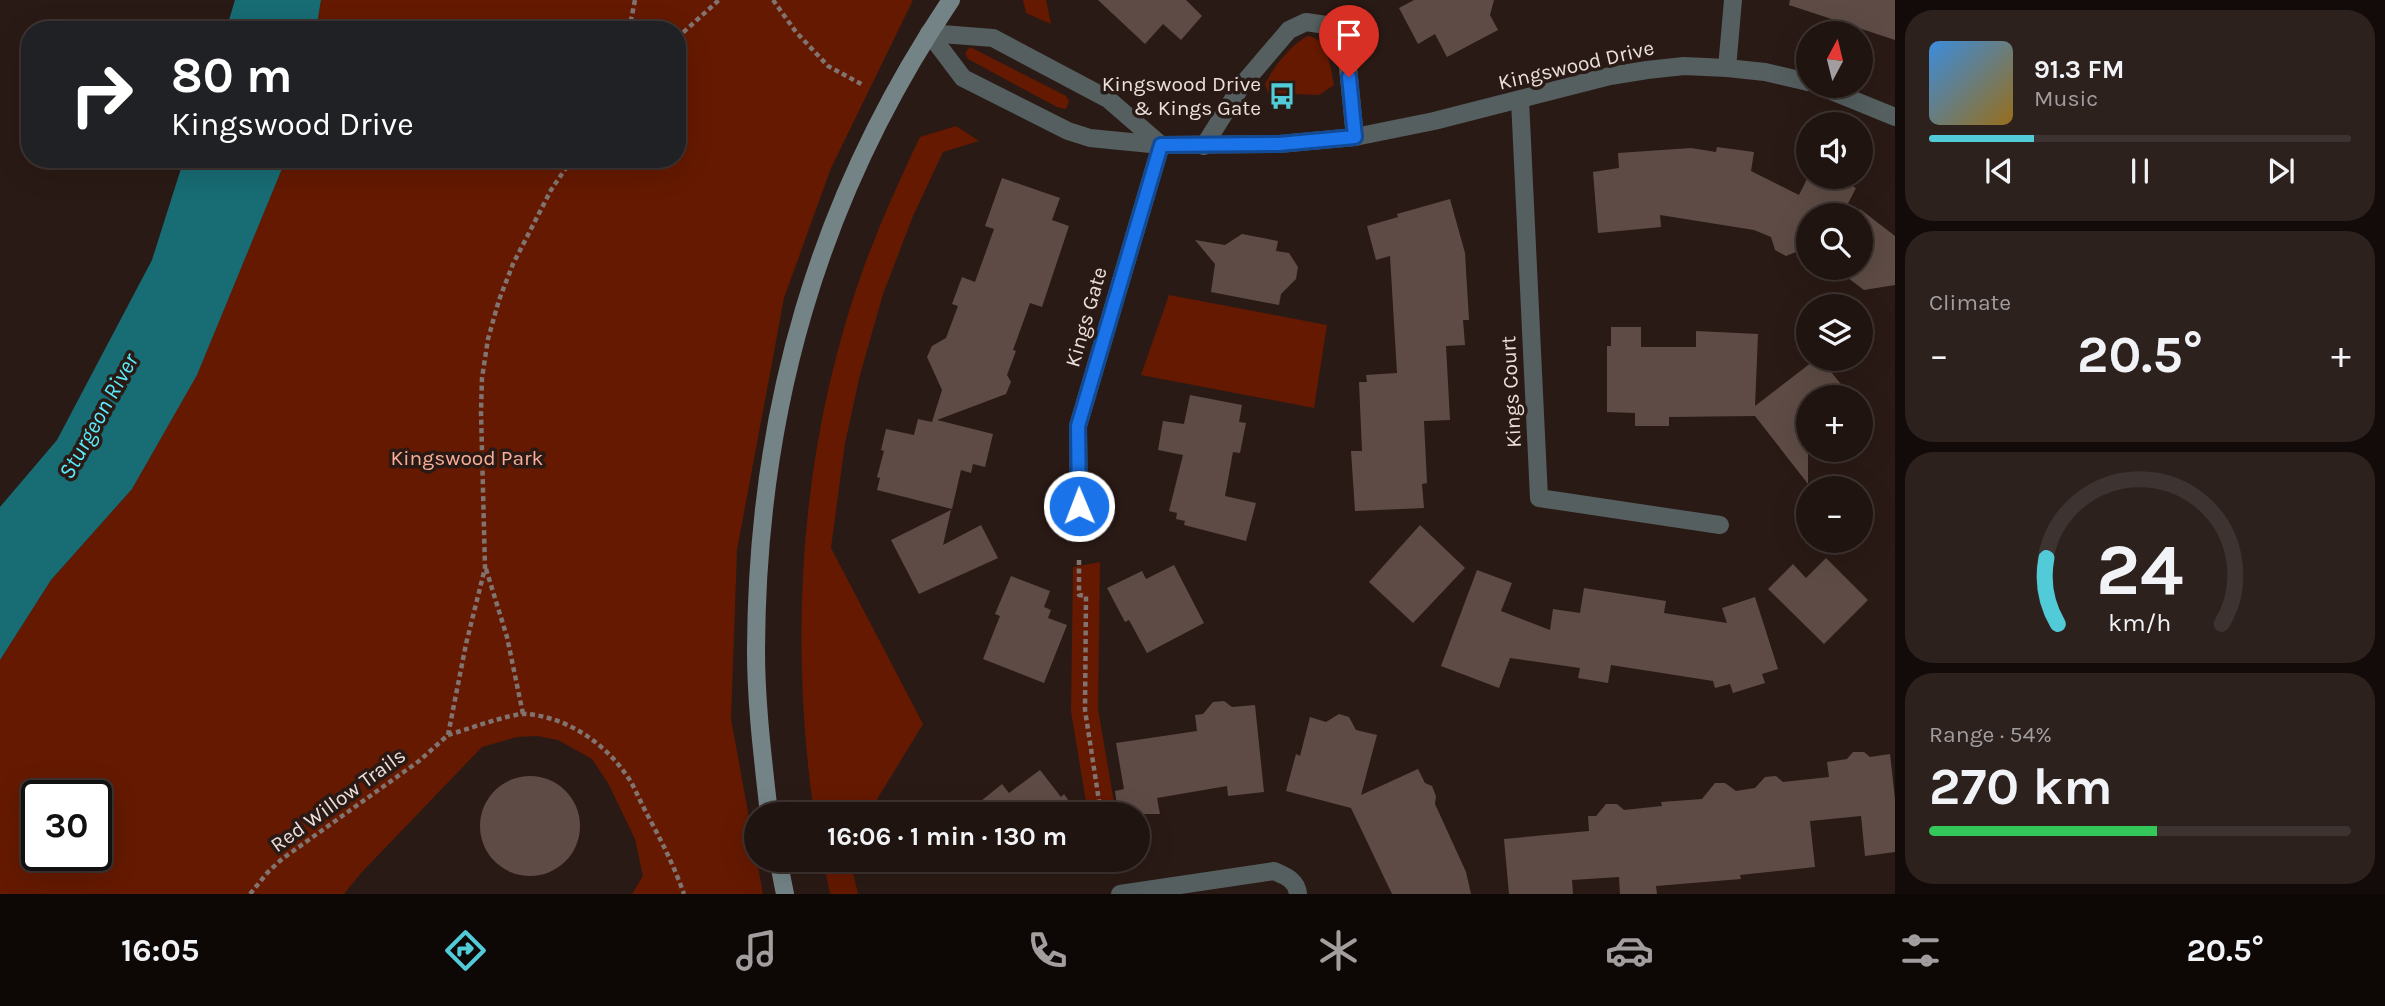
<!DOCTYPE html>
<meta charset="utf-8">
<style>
body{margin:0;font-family:Karla,sans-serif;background:#2d211e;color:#f1f3f6;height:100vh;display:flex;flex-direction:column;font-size:26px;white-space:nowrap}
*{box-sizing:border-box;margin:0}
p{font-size:23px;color:#a29e9f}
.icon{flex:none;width:38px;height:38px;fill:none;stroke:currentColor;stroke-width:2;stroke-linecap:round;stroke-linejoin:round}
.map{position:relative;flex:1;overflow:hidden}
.sheet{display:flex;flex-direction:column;gap:10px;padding:10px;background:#120b09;width:490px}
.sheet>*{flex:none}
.hud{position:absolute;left:21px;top:21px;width:665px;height:147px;border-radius:28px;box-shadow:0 7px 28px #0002,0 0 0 2px #3d3330;background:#202124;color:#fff;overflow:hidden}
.needle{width:46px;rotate:7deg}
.controls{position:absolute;left:1796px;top:21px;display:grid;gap:14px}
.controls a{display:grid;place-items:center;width:77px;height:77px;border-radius:50%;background:#201410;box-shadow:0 7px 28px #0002,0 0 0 2px #3d3330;font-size:35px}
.speed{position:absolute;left:21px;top:780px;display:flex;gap:14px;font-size:35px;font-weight:700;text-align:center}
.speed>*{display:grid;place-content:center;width:91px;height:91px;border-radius:50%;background:#201410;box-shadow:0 7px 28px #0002,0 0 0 2px #3d3330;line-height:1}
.speed .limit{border:4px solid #111;border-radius:10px;background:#fff;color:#111}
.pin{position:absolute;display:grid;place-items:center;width:60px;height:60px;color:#fff;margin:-72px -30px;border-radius:50% 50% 50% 0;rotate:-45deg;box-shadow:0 0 7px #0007}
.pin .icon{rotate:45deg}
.me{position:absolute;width:77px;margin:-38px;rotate:359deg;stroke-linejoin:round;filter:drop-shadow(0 0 5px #0008)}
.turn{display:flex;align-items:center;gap:24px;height:147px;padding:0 35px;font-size:32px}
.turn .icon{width:91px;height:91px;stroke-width:2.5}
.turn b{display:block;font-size:49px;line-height:60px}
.big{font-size:52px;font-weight:700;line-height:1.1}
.sheet .card{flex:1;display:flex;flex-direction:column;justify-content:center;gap:10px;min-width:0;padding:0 24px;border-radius:28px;background:#2d211e}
.sheet .dial{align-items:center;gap:0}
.dial svg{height:182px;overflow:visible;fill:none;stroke:#3d3330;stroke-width:7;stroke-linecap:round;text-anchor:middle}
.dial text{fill:#f1f3f6;stroke:none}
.song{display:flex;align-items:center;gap:21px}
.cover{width:84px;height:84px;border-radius:10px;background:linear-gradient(135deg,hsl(210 70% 55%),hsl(40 70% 35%))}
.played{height:7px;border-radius:4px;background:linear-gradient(90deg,#52cbd8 25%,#3d3330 25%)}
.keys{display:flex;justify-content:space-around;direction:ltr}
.heat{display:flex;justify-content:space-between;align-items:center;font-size:38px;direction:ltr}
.charge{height:10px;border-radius:5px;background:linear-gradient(90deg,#34c759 54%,#3d3330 0)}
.trip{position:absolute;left:744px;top:802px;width:406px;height:70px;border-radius:35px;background:#201410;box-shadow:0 7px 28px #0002,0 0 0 2px #3d3330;font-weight:700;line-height:70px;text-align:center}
.menu{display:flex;height:112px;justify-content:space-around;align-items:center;background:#0d0806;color:#a29e9f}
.menu .icon{width:49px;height:49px}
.menu .current{color:#52cbd8}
.menu b{font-size:32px;color:#f1f3f6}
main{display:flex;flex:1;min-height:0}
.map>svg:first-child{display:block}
</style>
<main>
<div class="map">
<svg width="1895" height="894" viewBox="0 0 1895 894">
<rect width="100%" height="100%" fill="#2a1a15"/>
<g fill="#651900" fill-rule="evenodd">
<path d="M321,0h592l-82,168 -47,130 -47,252 -6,169 32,175h-131l11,-18 -8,-37 -27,-56 -16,-24 -34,-19 -21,-4 -20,1 -35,10 -121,126 -17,21h-344v-234l51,-80 81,-91 65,-115 89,-215h391v-129h-361zM37,796h59v60h-59z"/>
<polygon points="1023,0 1046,0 1051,24 1026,13"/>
<path d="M1308,36c20,2 23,33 26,49l-15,10 -51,-2 -3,-9c8,-16 26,-40 43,-48z"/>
<polygon points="970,47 1066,96 1069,101 1066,109 1057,107 968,59 965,53"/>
<path d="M956,126l23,15 -36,11 -30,64 -30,78 -23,81 -15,68 -14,105 92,176 -55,90h-54c-26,-185 -13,-374 51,-550 16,-43 35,-85 55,-127z"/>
<polygon points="1169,295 1327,325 1314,408 1141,375"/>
<polygon points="1100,562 1098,709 1116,814 1088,814 1071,711 1073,567"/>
<polygon points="823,859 850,859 858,894 830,894"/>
</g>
<g fill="#186c74">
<polygon points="235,0 321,0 316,30 226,30"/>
<polygon points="184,159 286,159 197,375 132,489 51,580 0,660 0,507 57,440 152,260"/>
</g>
<g fill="#5e4b45">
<polygon points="1098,0 1186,0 1202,16 1181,40 1163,24 1145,44"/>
<polygon points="1414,0 1494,0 1490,15 1498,30 1447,57 1435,34 1418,44 1399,8"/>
<polygon points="1790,0 1895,0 1895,40 1789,5"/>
<polygon points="1717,147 1754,152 1751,171 1799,195 1808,177 1834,177 1856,188 1842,215 1808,215 1808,247 1786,256 1775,250 1771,237 1754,230 1660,215 1661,227 1598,233 1593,172 1619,168 1618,153 1691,148 1716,152"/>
<polygon points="1002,178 1060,198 1052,220 1069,226 1042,307 1030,303 1013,350 1016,351 1007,375 1011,382 1006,394 937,420 993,434 985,467 973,464 971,473 961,470 952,509 877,490 880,478 877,477 884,451 881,450 886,429 914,435 918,419 932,422 942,390 927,357 932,346 946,338 958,306 952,304 962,277 975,282 994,229 985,226"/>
<polygon points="1450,199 1465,253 1469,320 1463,320 1465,345 1446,346 1450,420 1424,421 1427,483 1422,484 1424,508 1355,511 1351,451 1362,451 1359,382 1367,382 1366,375 1397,373 1390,256 1376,260 1367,226 1398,217 1397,214"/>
<polygon points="1860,209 1895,236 1895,285 1864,290 1844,275 1849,268 1860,268"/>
<polygon points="1242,234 1278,241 1276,251 1289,253 1298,267 1296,279 1281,294 1279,305 1211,292 1215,264 1195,240 1225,245"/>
<polygon points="1611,327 1641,327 1641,347 1696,347 1696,331 1758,334 1755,406 1816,359 1821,359 1851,397 1808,397 1808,484 1755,416 1669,417 1669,426 1635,426 1635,413 1607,412 1607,346 1611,346"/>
<polygon points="1190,395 1242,405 1239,422 1246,423 1240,453 1233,452 1225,496 1256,503 1246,541 1184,525 1185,521 1176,519 1177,513 1169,511 1183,455 1158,450 1163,421 1184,424"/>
<polygon points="951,510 943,545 981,525 998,558 919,594 891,540"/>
<polygon points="1420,525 1465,568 1413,623 1369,582"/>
<polygon points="1826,558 1868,600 1824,644 1768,589 1793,564 1806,578"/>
<polygon points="1174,565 1204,623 1147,653 1129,620 1125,622 1107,588 1142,571 1146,579"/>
<polygon points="1477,570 1512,583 1501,611 1550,630 1553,609 1580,613 1584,588 1666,601 1664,613 1727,623 1722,608 1755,597 1778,669 1762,674 1765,683 1733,693 1730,684 1715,688 1713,681 1611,665 1608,683 1578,678 1580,668 1510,658 1499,688 1441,666"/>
<polygon points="1011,576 1050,591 1044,607 1051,610 1048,618 1067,625 1044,683 983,659 1000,616 995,614"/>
<polygon points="1224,701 1232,707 1255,705 1264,792 1228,796 1227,786 1157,798 1160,814 1118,814 1115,791 1124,789 1116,743 1197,731 1195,715 1203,714 1213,702"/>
<polygon points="1339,714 1349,717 1356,730 1377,735 1361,795 1418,769 1425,783 1432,786 1436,796 1435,804 1466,872 1471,894 1392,894 1351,808 1286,791 1296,754 1300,756 1310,717 1326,722"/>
<polygon points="1853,752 1864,752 1870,757 1890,754 1895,799 1895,852 1865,856 1861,816 1810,821 1815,867 1740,875 1741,879 1656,886 1657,894 1620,894 1619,877 1572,880 1573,894 1509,894 1504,839 1589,831 1588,816 1596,816 1606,804 1617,804 1624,810 1662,806 1661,802 1702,799 1715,783 1725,783 1736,791 1755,788 1765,777 1776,776 1783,782 1829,777 1827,762 1847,759"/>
<polygon points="1040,770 1061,797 1064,794 1078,814 981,814 987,809 981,801 1002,784 1009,793"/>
<circle cx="530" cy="826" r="50"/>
</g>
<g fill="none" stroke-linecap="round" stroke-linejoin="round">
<g stroke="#81736f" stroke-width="4.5" stroke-dasharray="5 3.5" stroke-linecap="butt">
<polyline points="773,0 796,32 828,66 863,85"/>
<polyline points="629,30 635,0"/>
<polyline points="677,38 719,0"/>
<polyline points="1079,560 1079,595 1086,596 1085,710 1101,814"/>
<polyline points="486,569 507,637 523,714"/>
<polyline points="448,735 466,644 485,568 481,412 482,378 488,339 499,300 513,264 551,190 572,159"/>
<path d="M448,735c17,-5 64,-22 78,-21 43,3 83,32 105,68 6,11 11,23 17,34 14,26 26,50 36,78"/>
<polyline points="1109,859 1109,862"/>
<polyline points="250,894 268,872 282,859 419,761 448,735"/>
</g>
<g stroke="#555f60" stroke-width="18">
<polyline points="1727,68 1733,0"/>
<polyline points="1520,100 1539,498 1720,525"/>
<polyline points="1204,146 1242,85 1289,30 1306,22 1326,25 1335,30 1346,48 1355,137"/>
<polyline points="1079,506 1078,426 1161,145"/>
<path d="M1120,894l154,-23c11,5 23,9 24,23"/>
</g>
<g stroke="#555f60" stroke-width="18">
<polyline points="929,33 963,78 1068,131 1090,138 1161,145 1279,144 1355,137 1434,121 1610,76 1647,70 1684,66 1727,68 1765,72 1808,82"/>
<polyline points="929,33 993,38 1108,99 1161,145"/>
<polyline points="1819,86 1895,117"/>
</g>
<g stroke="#748486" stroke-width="18">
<path d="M769,814c-6,-55 -13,-109 -13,-164 1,-238 62,-453 195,-650"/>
<polyline points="778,859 785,894"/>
</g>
</g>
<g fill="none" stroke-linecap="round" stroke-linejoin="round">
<defs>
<polyline id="route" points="1079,506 1078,426 1161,145 1279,144 1355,137 1349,77"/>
</defs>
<use href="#route" stroke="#114b97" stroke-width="18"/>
<use href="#route" stroke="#1a73e8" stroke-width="12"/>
</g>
<defs>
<symbol id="bus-bare" viewBox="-9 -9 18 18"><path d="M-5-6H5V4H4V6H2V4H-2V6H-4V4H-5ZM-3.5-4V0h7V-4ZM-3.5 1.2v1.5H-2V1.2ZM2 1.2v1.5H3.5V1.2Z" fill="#52cbd8" stroke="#2a1a15" stroke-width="2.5" paint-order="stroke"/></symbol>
</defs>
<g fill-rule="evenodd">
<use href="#bus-bare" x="1263" y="77" width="38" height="38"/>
</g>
<g text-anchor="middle" stroke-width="7" stroke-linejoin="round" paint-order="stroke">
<g font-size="21" fill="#ebdfdc" stroke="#2a1a15">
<text transform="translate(1576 65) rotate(-13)" y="7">Kingswood Drive</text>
<text transform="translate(1086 317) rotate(-74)" y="7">Kings Gate</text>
<text transform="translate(1511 392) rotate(-93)" y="7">Kings Court</text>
<text transform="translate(338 800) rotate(-36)" y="7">Red Willow Trails</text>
</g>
<g font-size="21" fill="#ebdfdc" stroke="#2a1a15" text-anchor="end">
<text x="1261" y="91">Kingswood Drive<tspan x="1261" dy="24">&amp; Kings Gate</tspan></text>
</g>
<g font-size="21" fill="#f9ae98" stroke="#2a1a15">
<text x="467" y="465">Kingswood Park</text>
</g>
<g font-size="23" font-style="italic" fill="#58ecfc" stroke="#2a1a15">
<text transform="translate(98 416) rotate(-61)" y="8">Sturgeon River</text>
</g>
</g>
</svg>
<div class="controls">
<a><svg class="needle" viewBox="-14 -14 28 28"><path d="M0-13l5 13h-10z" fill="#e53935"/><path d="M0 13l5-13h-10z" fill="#a29e9f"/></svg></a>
<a><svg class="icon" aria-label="sound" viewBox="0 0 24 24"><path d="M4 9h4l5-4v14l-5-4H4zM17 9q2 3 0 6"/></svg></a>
<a><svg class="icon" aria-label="search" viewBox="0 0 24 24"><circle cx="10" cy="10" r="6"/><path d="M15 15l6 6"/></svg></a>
<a><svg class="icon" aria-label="layers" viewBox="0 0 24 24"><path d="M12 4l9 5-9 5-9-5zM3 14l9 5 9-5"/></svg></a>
<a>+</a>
<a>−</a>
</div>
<div class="speed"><div class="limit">30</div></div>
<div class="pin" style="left:1349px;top:77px;background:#d93025"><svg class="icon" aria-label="arrive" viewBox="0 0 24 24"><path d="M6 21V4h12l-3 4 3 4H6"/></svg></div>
<svg class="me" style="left:1079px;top:506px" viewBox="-20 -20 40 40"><circle r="17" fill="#1a73e8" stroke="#fff" stroke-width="3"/><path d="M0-11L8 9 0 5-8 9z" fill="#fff"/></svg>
<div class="trip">16:06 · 1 min · 130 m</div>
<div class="hud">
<div class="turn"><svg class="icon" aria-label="right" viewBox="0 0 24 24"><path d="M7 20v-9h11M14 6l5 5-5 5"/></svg><div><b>80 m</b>Kingswood Drive</div></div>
</div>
</div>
<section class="sheet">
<div class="card">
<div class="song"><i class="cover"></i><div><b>91.3 FM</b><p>Music</p></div></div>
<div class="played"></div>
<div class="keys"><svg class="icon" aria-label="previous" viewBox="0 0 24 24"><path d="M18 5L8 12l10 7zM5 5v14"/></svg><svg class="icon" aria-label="pause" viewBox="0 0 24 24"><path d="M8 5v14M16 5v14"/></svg><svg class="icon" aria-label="next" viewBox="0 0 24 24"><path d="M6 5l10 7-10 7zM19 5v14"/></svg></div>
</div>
<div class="card"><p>Climate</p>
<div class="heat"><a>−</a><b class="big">20.5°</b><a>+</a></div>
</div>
<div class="card dial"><svg viewBox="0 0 100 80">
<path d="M14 69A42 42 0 1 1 86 69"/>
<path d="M14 69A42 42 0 0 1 9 40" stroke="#52cbd8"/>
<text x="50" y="56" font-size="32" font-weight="700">24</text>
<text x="50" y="72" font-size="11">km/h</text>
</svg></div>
<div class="card"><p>Range · 54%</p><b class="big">270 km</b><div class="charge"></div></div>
</section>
</main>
<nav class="menu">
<b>16:05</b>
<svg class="icon current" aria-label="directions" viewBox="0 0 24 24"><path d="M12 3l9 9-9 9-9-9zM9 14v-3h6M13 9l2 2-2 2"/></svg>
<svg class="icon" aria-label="music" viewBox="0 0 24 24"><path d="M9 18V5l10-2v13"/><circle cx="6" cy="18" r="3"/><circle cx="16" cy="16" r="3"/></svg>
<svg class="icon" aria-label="phone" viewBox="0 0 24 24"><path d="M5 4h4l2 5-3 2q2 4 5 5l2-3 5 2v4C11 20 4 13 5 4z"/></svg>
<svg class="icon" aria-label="climate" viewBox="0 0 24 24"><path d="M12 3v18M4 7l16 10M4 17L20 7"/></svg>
<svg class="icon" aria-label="car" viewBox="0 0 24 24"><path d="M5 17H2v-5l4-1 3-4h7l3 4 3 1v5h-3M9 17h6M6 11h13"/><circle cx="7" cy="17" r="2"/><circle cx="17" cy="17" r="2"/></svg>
<svg class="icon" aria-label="filters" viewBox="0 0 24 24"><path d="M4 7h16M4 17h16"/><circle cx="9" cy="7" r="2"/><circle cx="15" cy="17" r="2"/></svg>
<b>20.5°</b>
</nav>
